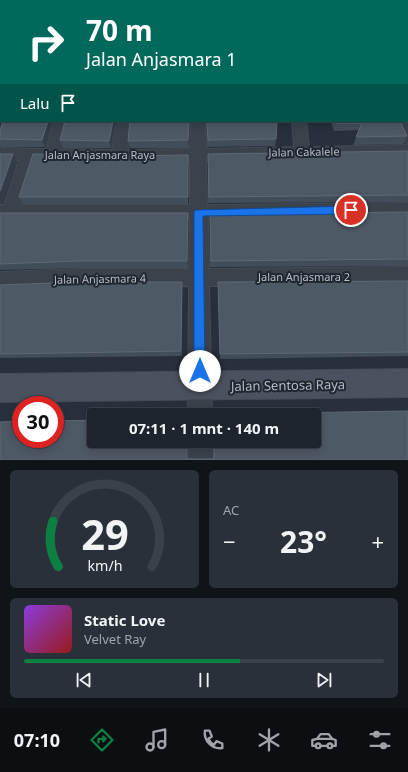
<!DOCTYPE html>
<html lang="id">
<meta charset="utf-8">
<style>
body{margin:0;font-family:"Noto Sans",sans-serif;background:#2a3039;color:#f1f3f6;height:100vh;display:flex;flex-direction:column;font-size:15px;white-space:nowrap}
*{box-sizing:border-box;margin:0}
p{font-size:13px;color:#a0a4aa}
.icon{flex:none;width:22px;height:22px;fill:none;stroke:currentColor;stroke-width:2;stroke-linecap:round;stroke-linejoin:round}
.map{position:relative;height:460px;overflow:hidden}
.drawer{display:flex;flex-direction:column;gap:10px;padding:10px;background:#101419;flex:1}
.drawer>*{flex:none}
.hud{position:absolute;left:0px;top:0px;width:408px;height:122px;box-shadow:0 2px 10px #0003,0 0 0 1px #3b4149;background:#00695c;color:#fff;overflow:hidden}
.speed{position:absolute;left:12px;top:396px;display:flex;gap:8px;font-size:20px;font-weight:700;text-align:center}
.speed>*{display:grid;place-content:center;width:52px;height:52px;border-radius:50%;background:#1d242d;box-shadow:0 2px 10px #0003,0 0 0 1px #3b4149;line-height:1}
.speed .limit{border:6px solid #d22;background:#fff;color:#111}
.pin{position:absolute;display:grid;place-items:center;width:34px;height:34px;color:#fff;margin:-17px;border:2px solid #fff;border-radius:50%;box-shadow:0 1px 4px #0007}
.me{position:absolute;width:44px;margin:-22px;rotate:0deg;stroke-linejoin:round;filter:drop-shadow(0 0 3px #0008)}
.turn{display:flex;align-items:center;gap:14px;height:84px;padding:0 20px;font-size:18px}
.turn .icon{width:52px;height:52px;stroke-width:2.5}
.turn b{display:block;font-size:28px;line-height:34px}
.then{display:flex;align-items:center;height:38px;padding:0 20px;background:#0003;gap:8px;font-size:15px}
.big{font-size:30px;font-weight:700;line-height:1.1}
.drawer .tile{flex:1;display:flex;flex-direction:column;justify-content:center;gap:6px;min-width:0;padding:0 14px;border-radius:6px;background:#2a3039}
.drawer .dial{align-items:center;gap:0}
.dial svg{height:104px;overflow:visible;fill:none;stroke:#3b4149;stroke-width:7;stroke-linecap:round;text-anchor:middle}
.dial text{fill:#f1f3f6;stroke:none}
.song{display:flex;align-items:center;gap:12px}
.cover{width:48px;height:48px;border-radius:6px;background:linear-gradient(135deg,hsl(270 70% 55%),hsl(0 70% 35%))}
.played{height:4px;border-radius:2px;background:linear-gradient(90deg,#0b8043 60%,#3b4149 60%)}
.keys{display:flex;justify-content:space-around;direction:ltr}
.heat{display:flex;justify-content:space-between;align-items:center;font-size:22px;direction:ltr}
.drawer .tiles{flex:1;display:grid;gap:10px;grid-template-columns:1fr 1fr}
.tile:last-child{grid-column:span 2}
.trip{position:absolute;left:87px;top:408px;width:234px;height:40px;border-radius:4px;background:#1d242d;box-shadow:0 2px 10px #0003,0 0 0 1px #3b4149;font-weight:700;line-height:40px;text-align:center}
.dock{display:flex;height:64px;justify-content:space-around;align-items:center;background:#0c0e12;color:#a0a4aa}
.dock .icon{width:28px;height:28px}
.dock .current{color:#0b8043}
.dock b{font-size:18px;color:#f1f3f6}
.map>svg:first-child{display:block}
</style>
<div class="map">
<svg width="408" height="460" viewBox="0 0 408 460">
<rect width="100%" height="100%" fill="#27303c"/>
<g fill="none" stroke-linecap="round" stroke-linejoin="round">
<defs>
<g id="street">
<polygon points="1,100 1,113 0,113 0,101"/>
<polygon points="407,119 408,120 408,143 403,142 394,121 407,121"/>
<path d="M54,121h14l-7,28 51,1 5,-29h14l-3,29 62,-1 1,-28h14l1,28 88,-2 -2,-26h14l3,26 99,-2v12l-202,3 1,45 201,-2v14l-200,2 1,50 199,-2v18l-199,1 3,129h-24l1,-129 -107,1 -82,3v-18l82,-3h107l1,-50h-190v-14h4l15,-45h-19v-12l46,1zM35,160l84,2 71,-1v44h-169z"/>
<rect x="189" y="441" width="24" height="19"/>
</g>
<polygon id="secondary" points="408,369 408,397 0,402 0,374"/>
</defs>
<use href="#street" stroke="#434b55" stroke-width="2"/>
<use href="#secondary" stroke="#434b55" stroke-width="2"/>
<use href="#street" fill="#3a424c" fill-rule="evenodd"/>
<use href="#secondary" fill="#49525f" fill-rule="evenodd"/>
</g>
<g fill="#424d5a">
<polygon points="0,0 408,0 408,118 407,118 407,1 1,1 1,96 0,95"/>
<polygon points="53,121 45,147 1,147 0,145 0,130"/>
<polygon points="65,121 116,121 111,148 63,148 60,140"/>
<polygon points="130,121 190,121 189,148 130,148 128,141"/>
<polygon points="206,121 277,121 276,139 275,146 207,147"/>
<polygon points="331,121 400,121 407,136 403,144 353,145 359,130 334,131"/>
<polygon points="408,151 408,202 208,203 208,154"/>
<polygon points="188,163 188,204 23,204 19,197"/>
<polygon points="408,212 408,266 210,267 210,220"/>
<polygon points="0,213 188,220 188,268 82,268 0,270"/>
<polygon points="408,281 408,356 220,359 218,282"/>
<polygon points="182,282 182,356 0,358 0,285"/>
</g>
<g fill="#323d49">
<polygon points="48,121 53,121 45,147 42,140"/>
<polygon points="113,121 116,121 111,148 109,141"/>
<polygon points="189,121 190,121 189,148 188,140"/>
<polygon points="13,154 17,162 3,204 0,204 0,191"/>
<polygon points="188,213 188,268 187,261"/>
<polygon points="182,282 182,356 181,351"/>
</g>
<g fill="#4e5966" stroke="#5e6975">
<polygon points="0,0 408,0 408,112 407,112 407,1 1,1 1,89 0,89"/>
<polygon points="3,121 48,121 42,140 0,139 0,130"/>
<polygon points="65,121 113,121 109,141 60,140"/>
<polygon points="130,121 189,121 188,140 128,141"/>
<polygon points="207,121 277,121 276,139 208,140"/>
<polygon points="335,121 400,121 407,136 356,137 362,123 336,123"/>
<polygon points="408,151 408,195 209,197 208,154"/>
<polygon points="0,154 13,154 0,191"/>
<polygon points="33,154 117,156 188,155 188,197 19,197"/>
<polygon points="408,212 408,259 211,261 210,214"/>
<polygon points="0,213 188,213 187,261 79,261 0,264"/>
<polygon points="408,281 408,352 220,354 218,282"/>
<polygon points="79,282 182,282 181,351 0,354 0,285"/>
<polygon points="408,411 408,460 0,460 0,422 21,421 21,439 55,439 55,421 94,420 94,441 187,441 187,459 214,459 214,441 314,441 314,415 216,415 216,414"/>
</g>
<polygon fill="#1a73e8" stroke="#114b97" points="351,206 356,210 351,214 203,216 205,371 204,375 200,377 196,375 194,371 194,212 196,210"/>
<g text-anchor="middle" stroke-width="4" stroke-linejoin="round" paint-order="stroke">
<g font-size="11" fill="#b6bdc7" stroke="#1f2731">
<text transform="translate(304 152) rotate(-1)" y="4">Jalan Cakalele</text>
<text x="100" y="159">Jalan Anjasmara Raya</text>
<text x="304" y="281">Jalan Anjasmara 2</text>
<text transform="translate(100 279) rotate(-1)" y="4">Jalan Anjasmara 4</text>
</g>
<g font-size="13" fill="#b6bdc7" stroke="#1f2731">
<text transform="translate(288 385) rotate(-1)" y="5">Jalan Sentosa Raya</text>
</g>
</g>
</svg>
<div class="speed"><div class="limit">30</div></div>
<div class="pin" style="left:351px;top:210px;background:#d93025"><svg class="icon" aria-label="arrive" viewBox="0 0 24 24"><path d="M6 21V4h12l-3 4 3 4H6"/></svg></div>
<svg class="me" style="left:200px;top:371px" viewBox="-20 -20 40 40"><circle r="19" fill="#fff"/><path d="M0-13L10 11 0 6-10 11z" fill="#1a73e8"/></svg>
<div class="trip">07:11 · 1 mnt · 140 m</div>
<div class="hud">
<div class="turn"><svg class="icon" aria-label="right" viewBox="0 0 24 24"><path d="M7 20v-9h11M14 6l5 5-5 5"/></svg><div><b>70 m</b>Jalan Anjasmara 1</div></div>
<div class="then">Lalu<svg class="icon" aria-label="arrive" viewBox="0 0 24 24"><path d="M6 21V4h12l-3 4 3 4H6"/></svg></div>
</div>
</div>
<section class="drawer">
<div class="tiles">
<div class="tile dial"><svg viewBox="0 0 100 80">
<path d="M14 69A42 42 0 1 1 86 69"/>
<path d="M14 69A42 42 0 0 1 10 34" stroke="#0b8043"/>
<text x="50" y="56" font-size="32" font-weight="700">29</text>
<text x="50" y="72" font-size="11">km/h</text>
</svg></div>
<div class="tile"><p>AC</p>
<div class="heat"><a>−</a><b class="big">23°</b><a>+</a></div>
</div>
<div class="tile">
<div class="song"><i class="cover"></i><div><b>Static Love</b><p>Velvet Ray</p></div></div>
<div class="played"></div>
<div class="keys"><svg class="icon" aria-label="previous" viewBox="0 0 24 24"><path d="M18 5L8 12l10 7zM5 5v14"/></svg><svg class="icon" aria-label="pause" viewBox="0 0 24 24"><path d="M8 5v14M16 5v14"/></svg><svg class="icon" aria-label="next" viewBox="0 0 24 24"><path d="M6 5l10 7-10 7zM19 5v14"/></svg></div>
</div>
</div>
</section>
<nav class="dock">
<b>07:10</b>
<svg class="icon current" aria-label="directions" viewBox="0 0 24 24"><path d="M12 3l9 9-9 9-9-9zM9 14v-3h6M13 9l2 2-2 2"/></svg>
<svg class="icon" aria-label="music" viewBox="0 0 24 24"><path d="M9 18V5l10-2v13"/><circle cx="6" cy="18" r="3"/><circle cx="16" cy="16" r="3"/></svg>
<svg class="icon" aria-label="phone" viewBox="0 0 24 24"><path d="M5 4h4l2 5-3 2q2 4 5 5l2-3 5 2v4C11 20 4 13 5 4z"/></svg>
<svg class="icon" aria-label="climate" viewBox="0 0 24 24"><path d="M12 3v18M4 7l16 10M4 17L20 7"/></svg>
<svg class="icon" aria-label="car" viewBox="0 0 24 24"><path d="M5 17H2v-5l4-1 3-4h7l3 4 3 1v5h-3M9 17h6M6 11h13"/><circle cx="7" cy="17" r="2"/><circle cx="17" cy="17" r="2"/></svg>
<svg class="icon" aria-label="filters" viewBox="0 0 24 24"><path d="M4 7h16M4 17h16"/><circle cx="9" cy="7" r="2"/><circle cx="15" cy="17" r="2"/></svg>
</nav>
